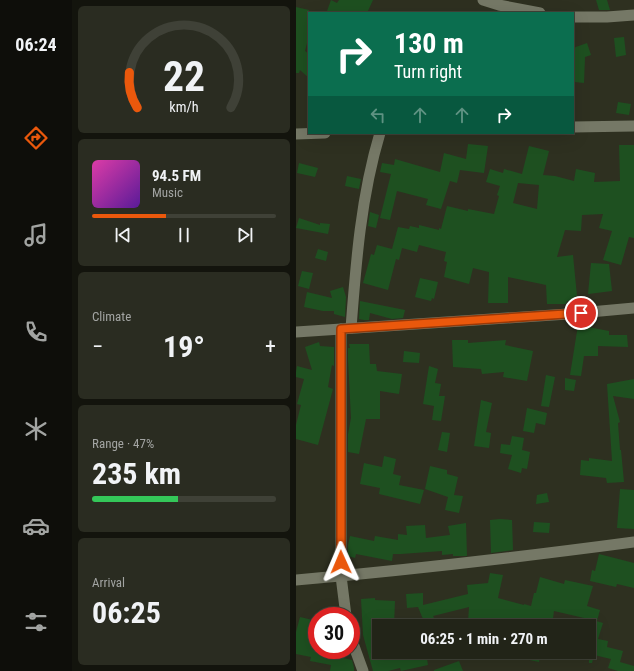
<!DOCTYPE html>
<meta charset="utf-8">
<style>
body{margin:0;font-family:"Roboto Condensed",sans-serif;background:#2a2c21;color:#f1f3f6;height:100vh;display:flex;flex-direction:column;font-size:15px;white-space:nowrap}
*{box-sizing:border-box;margin:0}
p{font-size:13px;color:#a2a4a2}
.icon{flex:none;width:22px;height:22px;fill:none;stroke:currentColor;stroke-width:2;stroke-linecap:round;stroke-linejoin:round}
.map{position:relative;flex:1;overflow:hidden}
.side{display:flex;flex-direction:column;gap:6px;padding:6px;background:#13140d;width:224px}
.side>*{flex:none}
.guide{position:absolute;left:12px;top:12px;width:266px;height:122px;border-radius:0px;box-shadow:0 4px 16px #0002,0 0 0 1px #3f4137;background:#0b6e4f;color:#fff;overflow:hidden}
.speed{position:absolute;left:12px;top:607px;display:flex;gap:8px;font-size:20px;font-weight:700;text-align:center}
.speed>*{display:grid;place-content:center;width:52px;height:52px;border-radius:50%;background:#222418;box-shadow:0 4px 16px #0002,0 0 0 1px #3f4137;line-height:1}
.speed .limit{border:6px solid #d22;background:#fff;color:#111}
.pin{position:absolute;display:grid;place-items:center;width:34px;height:34px;color:#fff;margin:-17px;border:2px solid #fff;border-radius:50%;box-shadow:0 1px 4px #0007}
.me{position:absolute;width:44px;margin:-22px;rotate:359deg;stroke-linejoin:round;filter:drop-shadow(0 0 3px #0008)}
.turn{display:flex;align-items:center;gap:14px;height:84px;padding:0 20px;font-size:18px}
.turn .icon{width:52px;height:52px;stroke-width:2.5}
.turn b{display:block;font-size:28px;line-height:34px}
.lanes{display:flex;align-items:center;height:38px;padding:0 20px;background:#0003;justify-content:center;gap:20px;direction:ltr}
.lanes .off{opacity:.35}
.big{font-size:30px;font-weight:700;line-height:1.1}
.side .tile{flex:1;display:flex;flex-direction:column;justify-content:center;gap:6px;min-width:0;padding:0 14px;border-radius:6px;background:#2a2c21}
.side .dial{align-items:center;gap:0}
.dial svg{height:104px;overflow:visible;fill:none;stroke:#3f4137;stroke-width:7;stroke-linecap:round;text-anchor:middle}
.dial text{fill:#f1f3f6;stroke:none}
.song{display:flex;align-items:center;gap:12px}
.cover{width:48px;height:48px;border-radius:6px;background:linear-gradient(135deg,hsl(320 70% 55%),hsl(270 70% 35%))}
.played{height:4px;border-radius:2px;background:linear-gradient(90deg,#ea580c 40%,#3f4137 40%)}
.keys{display:flex;justify-content:space-around;direction:ltr}
.heat{display:flex;justify-content:space-between;align-items:center;font-size:22px;direction:ltr}
.charge{height:6px;border-radius:3px;background:linear-gradient(90deg,#34c759 47%,#3f4137 0)}
.trip{position:absolute;left:76px;top:619px;width:224px;height:40px;border-radius:0px;background:#222418;box-shadow:0 4px 16px #0002,0 0 0 1px #3f4137;font-weight:700;line-height:40px;text-align:center}
main{display:flex;flex:1;min-height:0}
.dock{display:flex;flex-direction:column;width:72px;justify-content:space-around;align-items:center;background:#0e0e0a;color:#a2a4a2}
.dock .icon{width:28px;height:28px}
.dock .current{color:#ea580c}
.dock b{font-size:18px;color:#f1f3f6}
.map>svg:first-child{display:block}
</style>
<main>
<nav class="dock">
<b>06:24</b>
<svg class="icon current" aria-label="directions" viewBox="0 0 24 24"><path d="M12 3l9 9-9 9-9-9zM9 14v-3h6M13 9l2 2-2 2"/></svg>
<svg class="icon" aria-label="music" viewBox="0 0 24 24"><path d="M9 18V5l10-2v13"/><circle cx="6" cy="18" r="3"/><circle cx="16" cy="16" r="3"/></svg>
<svg class="icon" aria-label="phone" viewBox="0 0 24 24"><path d="M5 4h4l2 5-3 2q2 4 5 5l2-3 5 2v4C11 20 4 13 5 4z"/></svg>
<svg class="icon" aria-label="climate" viewBox="0 0 24 24"><path d="M12 3v18M4 7l16 10M4 17L20 7"/></svg>
<svg class="icon" aria-label="car" viewBox="0 0 24 24"><path d="M5 17H2v-5l4-1 3-4h7l3 4 3 1v5h-3M9 17h6M6 11h13"/><circle cx="7" cy="17" r="2"/><circle cx="17" cy="17" r="2"/></svg>
<svg class="icon" aria-label="filters" viewBox="0 0 24 24"><path d="M4 7h16M4 17h16"/><circle cx="9" cy="7" r="2"/><circle cx="15" cy="17" r="2"/></svg>
</nav>
<section class="side">
<div class="tile dial"><svg viewBox="0 0 100 80">
<path d="M14 69A42 42 0 1 1 86 69"/>
<path d="M14 69A42 42 0 0 1 8 42" stroke="#ea580c"/>
<text x="50" y="56" font-size="32" font-weight="700">22</text>
<text x="50" y="72" font-size="11">km/h</text>
</svg></div>
<div class="tile">
<div class="song"><i class="cover"></i><div><b>94.5 FM</b><p>Music</p></div></div>
<div class="played"></div>
<div class="keys"><svg class="icon" aria-label="previous" viewBox="0 0 24 24"><path d="M18 5L8 12l10 7zM5 5v14"/></svg><svg class="icon" aria-label="pause" viewBox="0 0 24 24"><path d="M8 5v14M16 5v14"/></svg><svg class="icon" aria-label="next" viewBox="0 0 24 24"><path d="M6 5l10 7-10 7zM19 5v14"/></svg></div>
</div>
<div class="tile"><p>Climate</p>
<div class="heat"><a>−</a><b class="big">19°</b><a>+</a></div>
</div>
<div class="tile"><p>Range · 47%</p><b class="big">235 km</b><div class="charge"></div></div>
<div class="tile"><p>Arrival</p><b class="big">06:25</b></div>
</section>
<div class="map">
<svg width="338" height="671" viewBox="0 0 338 671">
<rect width="100%" height="100%" fill="#2e3020"/>
<g fill="#1e5020" fill-rule="evenodd">
<polygon points="35,0 41,3 43,0 77,0 71,13 36,13 31,11"/>
<polygon points="300,0 311,0 314,10 303,10"/>
<polygon points="0,7 13,10 13,35 9,51 13,54 13,78 4,70 3,73 0,73"/>
<polygon points="328,37 330,55 320,57 318,38"/>
<polygon points="291,43 295,55 289,57 288,83 279,82 279,60 277,61 277,48"/>
<polygon points="322,102 335,104 333,115 320,113"/>
<polygon points="172,144 192,146 188,173 164,170 161,183 154,181 145,209 130,205 132,199 101,191 94,220 84,218 95,174 84,172 86,163 98,165 99,159 144,172 148,153 170,159"/>
<path d="M323,145h15v93l-5,-1 -8,28 -18,-5 9,-29 -13,-3 4,-14 -21,1 -1,16 -16,-1 -8,27 16,-2 4,41h-2v6l-8,-1 -1,3h-19l-1,-19 -38,-8v26h-20l1,-31 -16,-4 -4,16 -25,-7 3,-15 -3,-1 2,-9 -27,-7 -2,7 -15,-4 -3,12 -3,-1 -8,31 -25,-7 8,-29 3,1 3,-10 15,4 6,-22 11,2 1,-3 9,2v-3l20,5v-2l2,1 6,-23 21,5v-2l26,5 5,-18 -2,-1 3,-9 -14,-4 4,-13 13,4 1,-4 18,5 7,-28 20,5 -6,24 12,1 19,5 2,-12 19,4 -1,9 26,-1zM222,183l21,2 -2,24 -24,-6z"/>
<polygon points="3,163 22,168 19,177 1,173"/>
<polygon points="51,176 65,179 63,189 49,186"/>
<polygon points="74,212 83,215 80,228 72,226"/>
<polygon points="3,218 24,225 24,223 34,224 32,234 0,228"/>
<polygon points="22,249 32,252 30,261 19,258"/>
<polygon points="295,263 313,264 316,291 292,294"/>
<polygon points="6,271 17,273 13,289 2,286"/>
<polygon points="124,278 142,282 138,299 136,298 135,301 119,297"/>
<polygon points="47,287 50,297 49,317 38,314 38,311 27,311 8,307 11,292 36,298 34,291"/>
<polygon points="64,301 109,310 107,318 96,319 74,313 73,320 68,320 63,319"/>
<polygon points="282,325 313,331 313,335 331,335 332,347 302,346 302,356 288,356 285,376 274,375"/>
<polygon points="156,340 172,340 172,343 210,340 209,345 237,351 231,381 207,377 208,372 186,374 185,369 157,367"/>
<polygon points="23,342 24,346 38,347 38,366 36,365 32,387 37,389 22,445 0,439 0,425 5,405 1,404 8,379 0,377 0,372 1,366 16,370 9,347"/>
<polygon points="53,344 73,344 74,364 80,364 81,371 106,374 103,394 84,391 84,419 70,419 63,454 52,452 52,434 55,418 52,360 52,348 54,348"/>
<polygon points="108,351 124,353 123,363 107,362"/>
<polygon points="133,366 142,369 139,383 145,384 143,396 149,396 145,421 136,420 138,406 127,404"/>
<polygon points="250,375 259,377 253,407 245,406"/>
<polygon points="269,378 280,380 278,391 269,390"/>
<polygon points="338,379 338,399 317,396 324,422 322,423 324,450 325,450 328,482 311,483 310,478 284,475 285,460 293,461 293,458 316,461 311,384"/>
<polygon points="185,400 196,403 190,432 195,433 193,448 178,446"/>
<polygon points="231,408 251,413 249,425 240,423 238,433 227,431"/>
<polygon points="146,432 154,433 151,452 142,450"/>
<polygon points="216,436 228,438 226,450 234,452 231,469 226,468 225,473 212,469 216,455 204,453 205,444 214,445"/>
<polygon points="88,456 100,459 97,474 105,476 103,485 128,490 124,504 83,494 84,488 64,484 68,463 86,467"/>
<polygon points="134,466 151,470 151,474 162,477 158,495 167,496 163,513 149,510 152,497 129,489"/>
<polygon points="324,489 338,490 338,529 321,528"/>
<polygon points="251,493 253,502 240,504 241,495"/>
<polygon points="204,519 216,520 217,550 195,553 194,520"/>
<polygon points="238,522 254,523 253,533 237,532"/>
<polygon points="170,523 171,556 157,556 157,554 146,555 146,551 105,554 97,554 96,561 60,554 59,558 52,556 52,545 54,536 78,541 79,536 102,540 102,534 111,535 110,526 129,525 130,538 154,535 152,526"/>
<polygon points="303,554 338,563 338,588 321,584 320,587 294,581 296,570 299,571"/>
<polygon points="194,573 207,575 202,598 228,605 228,604 235,606 238,593 240,593 244,577 268,584 269,580 297,586 291,606 304,610 301,621 258,611 256,626 189,626 189,623 172,622 173,607 137,616 139,620 129,624 122,607 111,608 110,594 127,593 127,605 172,594 171,585 192,583"/>
<polygon points="79,598 79,600 99,601 98,626 83,626 83,652 130,652 132,665 105,671 104,668 92,671 77,671 67,635 65,599"/>
<polygon points="4,617 21,621 21,650 26,650 25,653 56,660 58,668 58,671 34,671 35,665 14,661 15,657 0,654 0,632"/>
<polygon points="297,620 307,623 302,639 312,641 311,647 327,651 324,662 338,666 338,671 322,671 312,668 315,659 298,655 296,663 293,663 293,635"/>
<polygon points="216,652 245,652 243,662 215,656"/>
<polygon points="163,661 167,671 138,671 138,670"/>
</g>
<g fill="none" stroke-linecap="round" stroke-linejoin="round">
<g stroke="#757866" stroke-width="11">
<polyline points="187,0 203,5 244,13"/>
<polyline points="277,17 311,17 338,15"/>
<polyline points="277,127 338,126"/>
<polyline points="0,134 29,133"/>
<path d="M55,328c5,-66 10,-132 29,-195"/>
<polyline points="45,329 45,576 50,616"/>
<polyline points="0,332 272,314 338,308"/>
<path d="M0,580c113,-10 225,-23 338,-38"/>
<polyline points="55,638 67,671"/>
</g>
</g>
<g fill="none" stroke-linecap="round" stroke-linejoin="round">
<defs>
<polyline id="route" points="45,562 45,329 285,313"/>
</defs>
<use href="#route" stroke="#983908" stroke-width="10"/>
<use href="#route" stroke="#ea580c" stroke-width="7"/>
</g>
</svg>
<div class="speed"><div class="limit">30</div></div>
<div class="pin" style="left:285px;top:313px;background:#d93025"><svg class="icon" aria-label="arrive" viewBox="0 0 24 24"><path d="M6 21V4h12l-3 4 3 4H6"/></svg></div>
<svg class="me" style="left:45px;top:562px" viewBox="-20 -20 40 40"><path d="M0-17L14 15 0 8-14 15z" fill="#ea580c" stroke="#fff" stroke-width="4"/></svg>
<div class="trip">06:25 · 1 min · 270 m</div>
<div class="guide">
<div class="turn"><svg class="icon" aria-label="right" viewBox="0 0 24 24"><path d="M7 20v-9h11M14 6l5 5-5 5"/></svg><div><b>130 m</b>Turn right</div></div>
<div class="lanes"><svg class="icon off" aria-label="left" viewBox="0 0 24 24"><path d="M17 20v-9H6M10 6l-5 5 5 5"/></svg><svg class="icon off" aria-label="ahead" viewBox="0 0 24 24"><path d="M12 20V5M6 11l6-6 6 6"/></svg><svg class="icon off" aria-label="ahead" viewBox="0 0 24 24"><path d="M12 20V5M6 11l6-6 6 6"/></svg><svg class="icon" aria-label="right" viewBox="0 0 24 24"><path d="M7 20v-9h11M14 6l5 5-5 5"/></svg></div>
</div>
</div>
</main>
